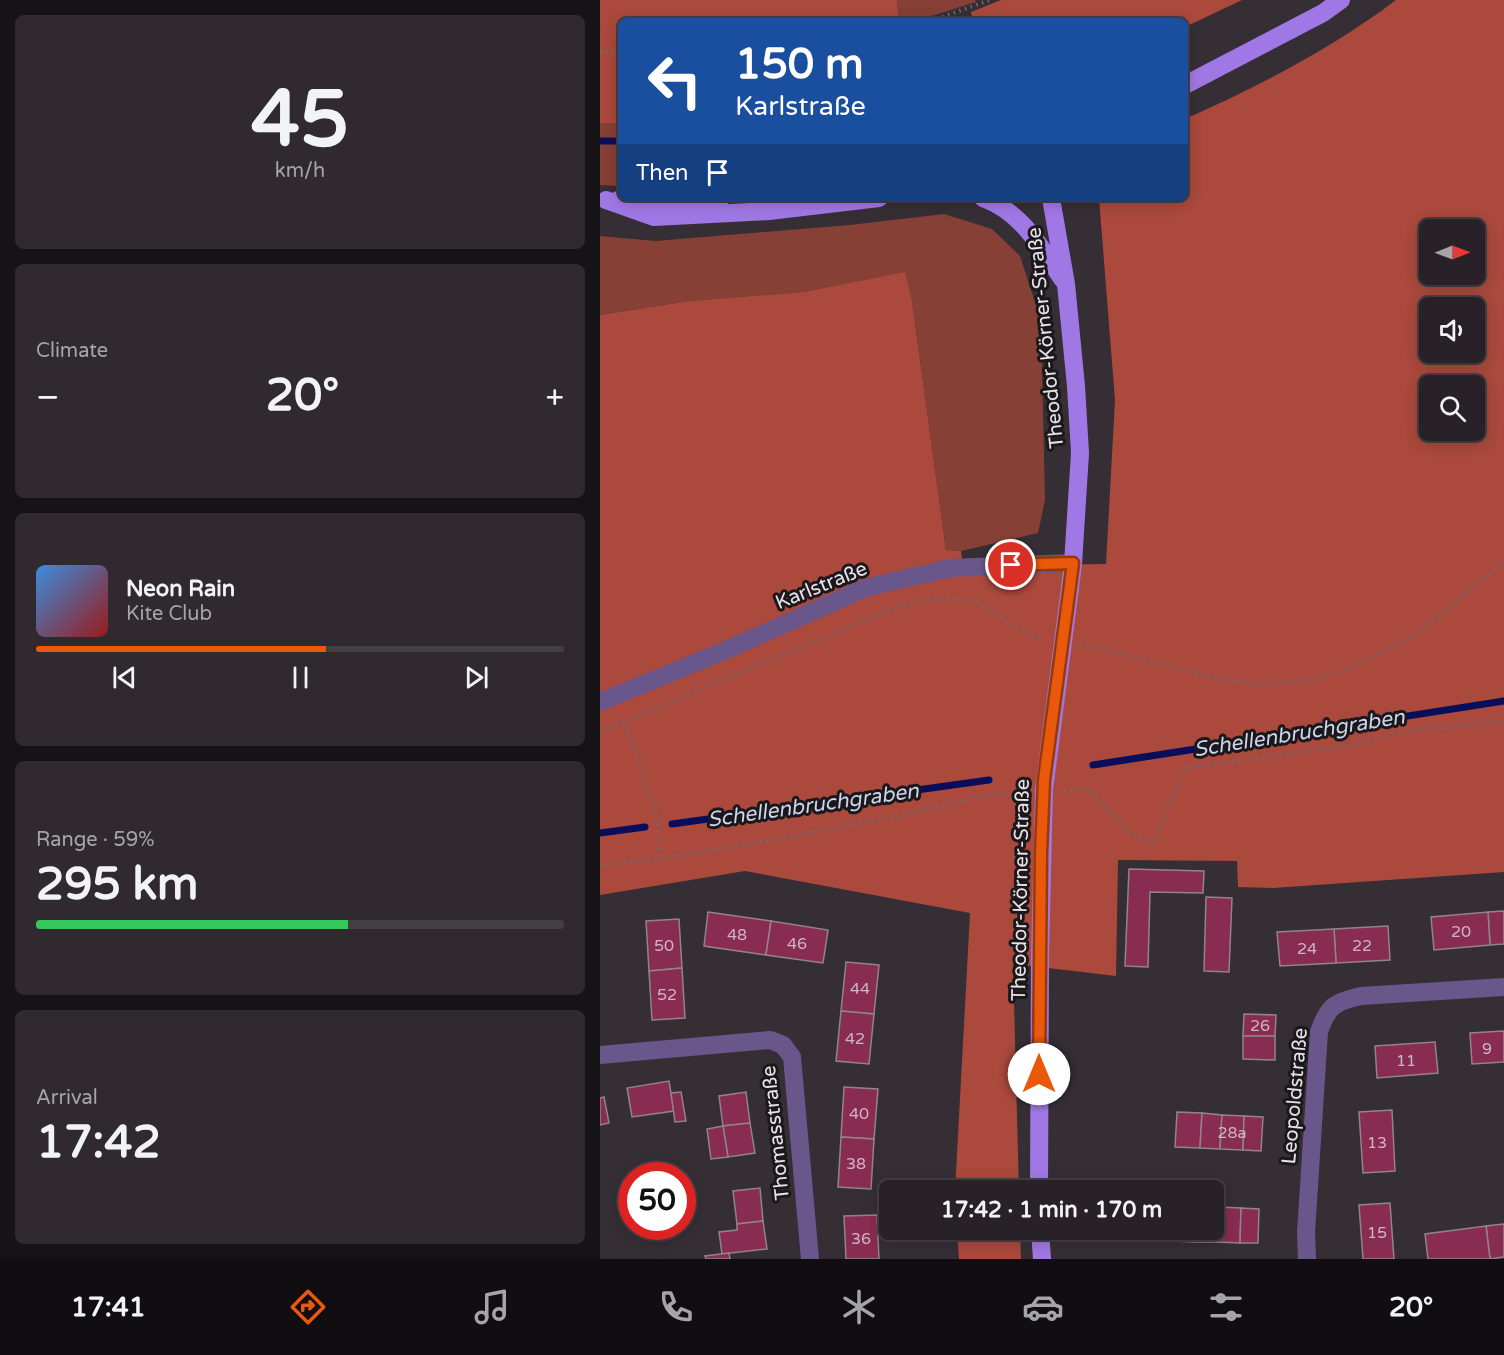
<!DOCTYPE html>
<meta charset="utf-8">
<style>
body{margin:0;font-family:"Varela Round",sans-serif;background:#302a30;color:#f1f3f6;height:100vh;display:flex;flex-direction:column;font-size:22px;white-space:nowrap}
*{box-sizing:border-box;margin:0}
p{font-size:20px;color:#a5a4a8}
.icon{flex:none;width:33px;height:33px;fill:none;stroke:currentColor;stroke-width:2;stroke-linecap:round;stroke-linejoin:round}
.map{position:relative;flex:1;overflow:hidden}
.drawer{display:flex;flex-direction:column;gap:15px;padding:15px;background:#161316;width:600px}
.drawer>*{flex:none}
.guide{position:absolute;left:18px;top:18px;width:570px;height:183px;border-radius:9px;box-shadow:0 3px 15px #0003,0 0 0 2px #443f45;background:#1a4fa0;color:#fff;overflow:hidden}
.needle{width:39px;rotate:89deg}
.fabs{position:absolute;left:819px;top:219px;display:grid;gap:12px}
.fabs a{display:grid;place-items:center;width:66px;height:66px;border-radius:9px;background:#282228;box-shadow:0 3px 15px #0003,0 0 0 2px #443f45;font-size:30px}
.speed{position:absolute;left:18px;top:1162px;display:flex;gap:12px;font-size:30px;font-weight:700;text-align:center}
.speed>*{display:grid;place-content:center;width:78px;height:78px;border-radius:50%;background:#282228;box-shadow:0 3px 15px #0003,0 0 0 2px #443f45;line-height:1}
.speed .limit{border:9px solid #d22;background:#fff;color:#111}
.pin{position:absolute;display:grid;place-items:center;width:51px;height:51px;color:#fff;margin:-26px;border:3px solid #fff;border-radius:50%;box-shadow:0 2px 6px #0007}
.me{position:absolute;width:66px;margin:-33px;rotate:0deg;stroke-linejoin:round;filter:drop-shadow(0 0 4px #0008)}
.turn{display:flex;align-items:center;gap:21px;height:126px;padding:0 18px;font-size:27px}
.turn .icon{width:78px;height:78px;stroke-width:2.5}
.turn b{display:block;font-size:42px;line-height:51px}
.then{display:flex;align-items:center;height:57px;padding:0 18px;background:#0003;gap:12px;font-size:22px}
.big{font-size:45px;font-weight:700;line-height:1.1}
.drawer .card{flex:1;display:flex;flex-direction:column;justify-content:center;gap:9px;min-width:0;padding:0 21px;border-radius:9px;background:#302a30}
.drawer .dial{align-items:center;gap:0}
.dial b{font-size:78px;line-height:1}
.song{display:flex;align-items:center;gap:18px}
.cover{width:72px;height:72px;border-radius:9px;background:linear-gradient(135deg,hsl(210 70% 55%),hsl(0 70% 35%))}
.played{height:6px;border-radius:3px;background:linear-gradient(90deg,#ea580c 55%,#443f45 55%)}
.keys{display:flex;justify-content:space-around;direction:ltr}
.heat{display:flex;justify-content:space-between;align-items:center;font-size:33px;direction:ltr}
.charge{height:9px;border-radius:4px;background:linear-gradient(90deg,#34c759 59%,#443f45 0)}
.trip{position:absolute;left:279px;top:1180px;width:345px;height:60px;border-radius:9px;background:#282228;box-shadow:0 3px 15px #0003,0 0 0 2px #443f45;font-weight:700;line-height:60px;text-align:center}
.menu{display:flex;height:96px;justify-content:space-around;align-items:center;background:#100e10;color:#a5a4a8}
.menu .icon{width:42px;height:42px}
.menu .active{color:#ea580c}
.menu b{font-size:27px;color:#f1f3f6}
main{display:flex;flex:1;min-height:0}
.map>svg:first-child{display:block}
</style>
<main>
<section class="drawer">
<div class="card dial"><b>45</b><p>km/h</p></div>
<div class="card"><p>Climate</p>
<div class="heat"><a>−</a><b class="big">20°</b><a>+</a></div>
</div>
<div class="card">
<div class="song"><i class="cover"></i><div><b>Neon Rain</b><p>Kite Club</p></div></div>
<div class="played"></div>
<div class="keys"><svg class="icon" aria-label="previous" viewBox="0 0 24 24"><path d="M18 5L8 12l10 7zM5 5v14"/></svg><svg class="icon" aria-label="pause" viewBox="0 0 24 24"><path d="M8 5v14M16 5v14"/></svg><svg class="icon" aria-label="next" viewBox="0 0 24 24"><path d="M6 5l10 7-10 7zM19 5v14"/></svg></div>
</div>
<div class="card"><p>Range · 59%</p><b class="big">295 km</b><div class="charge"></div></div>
<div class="card"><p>Arrival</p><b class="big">17:42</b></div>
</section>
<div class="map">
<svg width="904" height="1259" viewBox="0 0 904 1259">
<rect width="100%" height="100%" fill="#362e35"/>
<g fill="#864036">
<path d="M297,0h78l1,2c-25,7 -51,19 -77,19z"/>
<polygon points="0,118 21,118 21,186 0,185"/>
<polygon points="344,214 392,229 420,256 441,321 445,500 438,533 361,551 346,550 312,301 304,273 203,292 89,301 0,315 0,236 55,241 250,225"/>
</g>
<g fill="#aa493c" fill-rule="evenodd">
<polygon points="0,0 297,0 299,21 21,21 21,123 0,123"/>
<polygon points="401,0 642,0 585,27 585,21 373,21 371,12"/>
<path d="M796,0h108v872l-231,16 -35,-1 -1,-26 -119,-1 -2,116 -103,-12 6,227h-64l15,-278 -225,-42 -145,24v-580l89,-14 114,-9 102,-20 7,29 34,249 15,1 2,15 143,-2 9,-164 -16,-202h86v-79c71,-31 149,-72 211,-119zM830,230h44v44h-44zM830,308h44v44h-44zM830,386h44v44h-44z"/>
<polygon points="357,1230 420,1230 421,1259 359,1259"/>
</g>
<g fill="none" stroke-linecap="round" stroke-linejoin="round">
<g stroke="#090e5a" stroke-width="7">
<polyline points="0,141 21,141"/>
<polyline points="493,765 904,701"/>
<polyline points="72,824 389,780"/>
<polyline points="0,833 45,827"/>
</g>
</g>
<g fill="#892c51" stroke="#918488" stroke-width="1.5">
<polygon points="529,869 604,871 603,893 550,892 548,967 525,966"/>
<polygon points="606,897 632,898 629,972 604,971"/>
<polygon points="904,911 904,944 890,945 888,912"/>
<polygon points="108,912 171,921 166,955 104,946"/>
<polygon points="888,912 890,945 834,950 831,917"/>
<polygon points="79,919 82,968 49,971 46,921"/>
<polygon points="171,921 228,930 223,963 166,955"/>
<polygon points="788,926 790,960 736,963 734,929"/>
<polygon points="734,929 736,963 680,966 677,932"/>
<polygon points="246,962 279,965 274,1014 241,1011"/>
<polygon points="82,968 85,1018 52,1020 49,971"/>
<polygon points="241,1011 274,1014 269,1064 236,1061"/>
<polygon points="644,1014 676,1015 675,1036 643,1036"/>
<polygon points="904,1031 904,1062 872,1064 870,1033"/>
<polygon points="643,1036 675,1036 675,1060 643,1059"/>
<polygon points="835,1042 838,1073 777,1078 775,1046"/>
<polygon points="69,1081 74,1111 32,1117 27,1088"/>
<polygon points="244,1087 278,1089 274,1139 241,1137"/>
<polygon points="81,1092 86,1121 75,1122 71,1093"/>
<polygon points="146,1092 150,1123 123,1126 119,1096"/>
<polygon points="4,1097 9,1123 0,1125 0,1098"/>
<polygon points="792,1110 795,1171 763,1173 759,1112"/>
<polygon points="577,1112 602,1113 600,1148 575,1147"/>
<polygon points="602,1113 622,1115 620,1149 600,1148"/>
<polygon points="622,1115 644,1116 643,1150 620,1149"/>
<polygon points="644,1116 663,1117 661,1151 643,1150"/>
<polygon points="150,1123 155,1153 128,1157 123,1126"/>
<polygon points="123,1126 128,1157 111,1159 107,1129"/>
<polygon points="241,1137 274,1139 271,1189 238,1187"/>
<polygon points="160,1188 163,1221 137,1224 133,1191"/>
<polygon points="790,1203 794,1259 763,1259 759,1205"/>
<polygon points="614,1207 618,1207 617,1242 596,1242 597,1230 614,1230"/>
<polygon points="618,1207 641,1208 640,1243 617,1242"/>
<polygon points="641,1208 659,1209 658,1243 640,1243"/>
<polygon points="277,1215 279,1259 246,1259 244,1216"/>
<polygon points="163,1221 167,1249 122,1254 119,1232 137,1230 137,1224"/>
<polygon points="904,1224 904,1257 890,1259 886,1226"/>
<polygon points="886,1226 890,1259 828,1259 825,1234"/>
<polygon points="572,1230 597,1230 596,1242 572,1241"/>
<polygon points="129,1253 130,1259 106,1259 105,1256"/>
</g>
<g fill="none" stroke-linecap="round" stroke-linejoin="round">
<g stroke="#70696f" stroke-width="4" stroke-dasharray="1.5 4.5" stroke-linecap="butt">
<polyline points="331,21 390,0"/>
<polyline points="0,52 21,52"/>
<polyline points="480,645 520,653 615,678 658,684 709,681 750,668 819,632 904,562"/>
<polyline points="24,722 41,767 58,820 59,859"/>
<polyline points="0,732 294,608 327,600 350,598 376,602 432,636 443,638"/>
<polyline points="464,790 490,789 528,832 554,843 586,768 755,745 794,733 904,721"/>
<polyline points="0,865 59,859 166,841 304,815 382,796 426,792"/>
</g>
<g stroke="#69578c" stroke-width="18">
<polyline points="0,702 124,651 265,588 350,568 473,563"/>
<polyline points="0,1055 170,1040 183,1045 192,1057 210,1259"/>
<path d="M707,1259l-1,-27 13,-200c9,-26 15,-30 42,-36l143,-9"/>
</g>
<g stroke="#a078e5" stroke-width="18">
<polyline points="585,85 723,13 741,0"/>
<path d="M383,198c39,14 58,50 80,82"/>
<polyline points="6,200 54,217 169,211 279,198"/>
<polyline points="18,200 121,198"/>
<polyline points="439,1191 440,957 444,790 473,564 480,453 476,386 466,284 451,198"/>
<polyline points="440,1230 442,1259"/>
</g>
</g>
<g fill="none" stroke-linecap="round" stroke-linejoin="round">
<defs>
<polyline id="route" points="411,565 473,563 444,780 441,853 439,1074"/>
</defs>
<use href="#route" stroke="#983908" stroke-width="15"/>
<use href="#route" stroke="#ea580c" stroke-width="10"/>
</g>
<g text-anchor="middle" stroke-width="6" stroke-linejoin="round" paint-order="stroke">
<g font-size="16" fill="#d0b4c2">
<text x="861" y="937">20</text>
<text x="137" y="940">48</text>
<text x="197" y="949">46</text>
<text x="64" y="951">50</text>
<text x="762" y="951">22</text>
<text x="707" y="954">24</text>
<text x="260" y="994">44</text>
<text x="67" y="1000">52</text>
<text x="660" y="1031">26</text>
<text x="255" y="1044">42</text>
<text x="887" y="1054">9</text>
<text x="806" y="1066">11</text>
<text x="259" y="1119">40</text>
<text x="632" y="1138">28a</text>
<text x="777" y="1148">13</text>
<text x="256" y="1169">38</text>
<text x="777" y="1238">15</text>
<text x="261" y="1244">36</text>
</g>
<g font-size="20" fill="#e7e2e7" stroke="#1b181b">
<text transform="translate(445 338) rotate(-96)" y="7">Theodor-Körner-Straße</text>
<text transform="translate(221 585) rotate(-22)" y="7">Karlstraße</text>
<text transform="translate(420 890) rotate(-89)" y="7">Theodor-Körner-Straße</text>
<text transform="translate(694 1096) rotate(-85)" y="7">Leopoldstraße</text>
<text transform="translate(175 1133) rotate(-96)" y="7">Thomasstraße</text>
</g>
<g font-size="21" font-style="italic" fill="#ccd5eb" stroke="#1b181b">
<text transform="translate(699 733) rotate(-9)" y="7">Schellenbruchgraben</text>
<text transform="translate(213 805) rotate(-8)" y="7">Schellenbruchgraben</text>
</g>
</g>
</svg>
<div class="fabs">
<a><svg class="needle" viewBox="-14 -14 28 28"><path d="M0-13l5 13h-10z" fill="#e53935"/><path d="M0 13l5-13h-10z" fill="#a5a4a8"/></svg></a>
<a><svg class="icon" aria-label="sound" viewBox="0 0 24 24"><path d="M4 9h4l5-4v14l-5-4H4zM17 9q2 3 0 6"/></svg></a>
<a><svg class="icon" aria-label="search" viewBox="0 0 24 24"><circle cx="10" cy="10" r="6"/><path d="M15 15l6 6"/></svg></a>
</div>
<div class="speed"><div class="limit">50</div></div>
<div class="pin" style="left:411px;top:565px;background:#d93025"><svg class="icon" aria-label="arrive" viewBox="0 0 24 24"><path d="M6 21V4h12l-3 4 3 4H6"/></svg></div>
<svg class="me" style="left:439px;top:1074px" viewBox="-20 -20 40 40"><circle r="19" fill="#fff"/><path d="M0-13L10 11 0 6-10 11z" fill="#ea580c"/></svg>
<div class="trip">17:42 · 1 min · 170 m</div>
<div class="guide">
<div class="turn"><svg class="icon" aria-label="left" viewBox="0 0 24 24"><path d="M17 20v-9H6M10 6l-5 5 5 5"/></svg><div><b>150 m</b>Karlstraße</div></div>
<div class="then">Then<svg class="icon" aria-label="arrive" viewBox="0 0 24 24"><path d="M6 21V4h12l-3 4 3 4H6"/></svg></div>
</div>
</div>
</main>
<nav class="menu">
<b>17:41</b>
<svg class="icon active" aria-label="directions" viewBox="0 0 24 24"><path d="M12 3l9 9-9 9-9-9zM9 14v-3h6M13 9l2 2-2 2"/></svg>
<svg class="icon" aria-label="music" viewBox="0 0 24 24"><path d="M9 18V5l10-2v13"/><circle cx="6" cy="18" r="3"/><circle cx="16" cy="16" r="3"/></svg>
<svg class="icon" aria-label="phone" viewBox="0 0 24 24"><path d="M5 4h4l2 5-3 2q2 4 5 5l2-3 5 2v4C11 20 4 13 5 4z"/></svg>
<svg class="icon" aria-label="climate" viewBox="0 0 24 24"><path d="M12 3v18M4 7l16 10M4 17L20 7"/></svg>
<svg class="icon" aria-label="car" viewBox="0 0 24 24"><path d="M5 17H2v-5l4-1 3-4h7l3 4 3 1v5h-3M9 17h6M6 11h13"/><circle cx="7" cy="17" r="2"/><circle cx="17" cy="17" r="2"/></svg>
<svg class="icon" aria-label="filters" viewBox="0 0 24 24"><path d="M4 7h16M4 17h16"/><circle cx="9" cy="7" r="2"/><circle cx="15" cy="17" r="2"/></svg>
<b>20°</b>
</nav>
